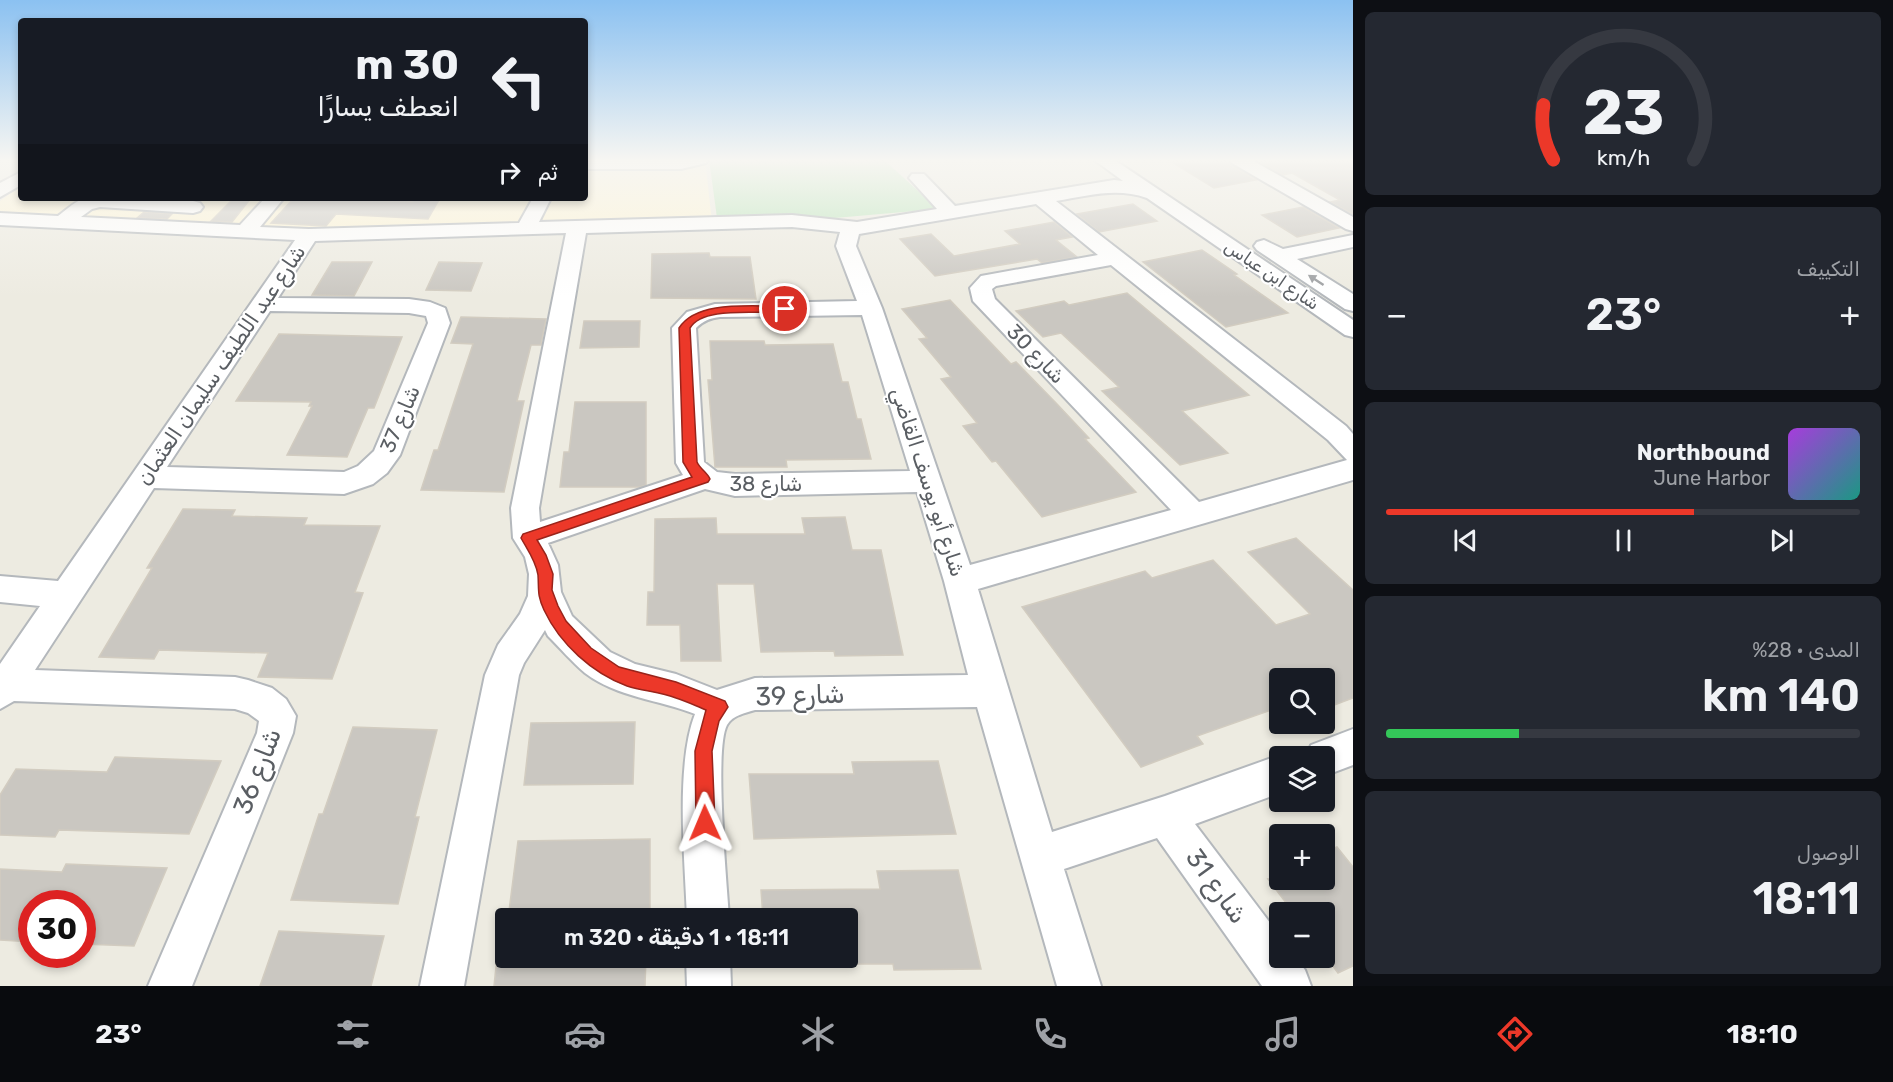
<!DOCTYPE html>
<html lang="ar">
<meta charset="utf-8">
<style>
body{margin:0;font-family:Rubik,"Noto Sans Arabic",sans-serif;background:#242831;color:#f1f3f6;direction:rtl;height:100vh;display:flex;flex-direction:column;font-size:22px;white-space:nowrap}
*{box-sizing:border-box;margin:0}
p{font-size:20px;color:#9ea1a6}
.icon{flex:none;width:33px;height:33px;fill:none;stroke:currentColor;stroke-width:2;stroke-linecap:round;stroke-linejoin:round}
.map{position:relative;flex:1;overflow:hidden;direction:ltr}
.side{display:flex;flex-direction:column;gap:12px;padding:12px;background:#0d0f14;width:540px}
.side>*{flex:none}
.guide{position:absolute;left:18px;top:18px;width:570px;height:183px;border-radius:6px;box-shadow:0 3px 9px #0003;direction:rtl;background:#171b24;color:#f1f3f6;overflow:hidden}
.tools{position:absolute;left:1269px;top:668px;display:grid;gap:12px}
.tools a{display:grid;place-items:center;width:66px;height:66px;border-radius:6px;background:#171b24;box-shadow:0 3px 9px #0003;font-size:30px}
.speed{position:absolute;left:18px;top:890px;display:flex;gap:12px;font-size:30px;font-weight:700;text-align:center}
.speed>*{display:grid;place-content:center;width:78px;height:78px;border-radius:50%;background:#171b24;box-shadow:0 3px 9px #0003;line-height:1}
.speed .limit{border:9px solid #d22;background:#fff;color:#111}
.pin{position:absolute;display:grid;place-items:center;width:51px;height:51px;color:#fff;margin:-26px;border:3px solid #fff;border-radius:50%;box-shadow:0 2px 6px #0007}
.me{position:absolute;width:66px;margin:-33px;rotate:359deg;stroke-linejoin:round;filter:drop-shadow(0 0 4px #0008)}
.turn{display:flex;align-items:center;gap:21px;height:126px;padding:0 30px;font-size:27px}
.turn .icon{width:78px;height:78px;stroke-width:2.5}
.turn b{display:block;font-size:42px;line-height:51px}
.then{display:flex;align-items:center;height:57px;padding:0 30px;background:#0003;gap:12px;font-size:22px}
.big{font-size:45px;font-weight:600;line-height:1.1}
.side .tile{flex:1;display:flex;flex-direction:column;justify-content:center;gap:9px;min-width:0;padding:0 21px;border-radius:9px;background:#242831}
.side .dial{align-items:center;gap:0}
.dial svg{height:156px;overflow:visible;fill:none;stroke:#363941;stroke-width:7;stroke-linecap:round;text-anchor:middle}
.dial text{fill:#f1f3f6;stroke:none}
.song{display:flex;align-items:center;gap:18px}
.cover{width:72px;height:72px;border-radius:9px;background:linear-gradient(135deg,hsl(280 70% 55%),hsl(170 70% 35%))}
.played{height:6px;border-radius:3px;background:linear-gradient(90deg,#ec3829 65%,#363941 65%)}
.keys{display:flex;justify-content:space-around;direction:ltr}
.heat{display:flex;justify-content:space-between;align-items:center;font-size:33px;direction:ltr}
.charge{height:9px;border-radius:4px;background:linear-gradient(90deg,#34c759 28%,#363941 0)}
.trip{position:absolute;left:495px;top:908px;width:363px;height:60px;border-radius:6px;background:#171b24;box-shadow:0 3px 9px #0003;font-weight:600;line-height:60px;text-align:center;direction:rtl}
.tab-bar{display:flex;height:96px;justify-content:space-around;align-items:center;background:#090b0e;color:#9ea1a6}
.tab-bar .icon{width:42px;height:42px}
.tab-bar .current{color:#ec3829}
.tab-bar b{font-size:27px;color:#f1f3f6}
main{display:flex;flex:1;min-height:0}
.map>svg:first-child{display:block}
</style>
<main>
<section class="side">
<div class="tile dial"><svg viewBox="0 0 100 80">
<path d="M14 69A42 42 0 1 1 86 69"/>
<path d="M14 69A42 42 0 0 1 9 41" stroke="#ec3829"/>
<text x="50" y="56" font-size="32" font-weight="700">23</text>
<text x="50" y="72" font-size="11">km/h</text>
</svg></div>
<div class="tile"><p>التكييف</p>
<div class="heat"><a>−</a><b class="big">23°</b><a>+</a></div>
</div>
<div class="tile">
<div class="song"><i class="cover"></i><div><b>Northbound</b><p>June Harbor</p></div></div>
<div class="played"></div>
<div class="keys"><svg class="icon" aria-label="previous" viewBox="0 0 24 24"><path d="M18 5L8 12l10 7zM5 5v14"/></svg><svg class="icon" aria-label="pause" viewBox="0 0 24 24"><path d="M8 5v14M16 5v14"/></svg><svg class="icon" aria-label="next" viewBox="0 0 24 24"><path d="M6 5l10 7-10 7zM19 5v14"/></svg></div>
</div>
<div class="tile"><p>المدى · 28%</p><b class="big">140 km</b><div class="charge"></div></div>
<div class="tile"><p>الوصول</p><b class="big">18:11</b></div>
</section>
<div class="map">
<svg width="1353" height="986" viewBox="0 0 1353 986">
<rect width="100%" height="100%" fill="#edebe1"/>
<polygon fill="#fef5d5" points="585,159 705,159 712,222 317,230 0,214 0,201 21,186 21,198 585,198"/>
<polygon fill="#bde6bd" points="709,159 883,159 938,209 823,219 717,218"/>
<g fill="#cac7c1" stroke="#d2ccc0" stroke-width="1.5">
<polygon points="1167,159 1227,159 1231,165 1256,180 1214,188"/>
<polygon points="1254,159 1353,159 1353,214 1330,202 1340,200 1292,173 1283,175"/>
<polygon points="234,198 251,198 232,222 211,221"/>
<polygon points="294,198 413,202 413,198 440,198 428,219 336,214 326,226 271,223"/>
<polygon points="1133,204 1157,221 1099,232 1077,214"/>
<polygon points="1303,207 1339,228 1297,237 1262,215"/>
<polygon points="144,212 172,214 167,219 137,218"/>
<polygon points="1054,222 1072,237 1056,240 1077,257 1042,263 1037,259 935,276 900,239 931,234 954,256 1020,244 1005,231"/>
<polygon points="1202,250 1237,274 1234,275 1288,313 1226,327 1143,262"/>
<polygon points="709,253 710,257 750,257 756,299 651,298 652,254"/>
<polygon points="332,262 372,262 354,296 312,295"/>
<polygon points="439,262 482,263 471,291 426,290"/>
<polygon points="1127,293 1249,395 1182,411 1228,453 1180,465 1102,391 1119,387 1061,333 1043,337 1016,311 1064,301 1069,305"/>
<polygon points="950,300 1011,364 1016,362 1057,404 1089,438 1085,439 1136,492 1042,517 996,461 992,462 963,426 977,423 941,379 951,377 919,339 927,338 902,309"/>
<polygon points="461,317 546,319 541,345 531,345 517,401 524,401 504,492 421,490 434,450 438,450 473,344 451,343"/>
<polygon points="584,321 640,321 639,347 580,348"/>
<polygon points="279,334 402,337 374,408 368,408 347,457 287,455 312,406 309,406 311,402 236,401"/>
<polygon points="710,341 764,341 765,345 833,344 842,382 848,382 857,419 861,419 871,459 786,460 787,467 715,467 708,380 712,380"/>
<polygon points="575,402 646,402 646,485 640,487 560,487 564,452 569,452"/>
<polygon points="183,509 235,510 232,516 307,518 304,525 380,526 355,592 363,593 332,679 258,677 268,653 159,650 154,659 99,657 152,568 147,568"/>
<polygon points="845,517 852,550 881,550 903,655 835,656 834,651 761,652 754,584 717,584 721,661 681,661 680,625 647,625 648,592 654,592 655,519 716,518 717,534 805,534 802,518"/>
<polygon points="1296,538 1353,590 1353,698 1324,709 1324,678 1280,678 1280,707 1197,736 1203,744 1141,767 1022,607 1145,571 1152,578 1213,560 1276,625 1310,614 1248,552"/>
<polygon points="635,722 633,784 524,785 531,723"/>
<polygon points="353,727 437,730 415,817 419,817 398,904 291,900 319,814 323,814"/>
<polygon points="115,757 221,761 189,834 59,830 55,837 0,835 0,795 16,769 107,772"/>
<polygon points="938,761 956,834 754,839 749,774 854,774 852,762"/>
<polygon points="650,839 650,910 509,911 518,841"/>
<polygon points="1337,847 1353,867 1353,966 1338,973 1324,954 1324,912 1293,912 1268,879 1324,879 1324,852"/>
<polygon points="66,864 167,868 134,946 82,944 82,903 32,903 32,942 0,940 0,869 62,872"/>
<polygon points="958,870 981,969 894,970 893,964 848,964 848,918 763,918 761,890 880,889 877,871"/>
<polygon points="279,931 384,936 371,986 260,986"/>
<polygon points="497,957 646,957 645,986 494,986"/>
</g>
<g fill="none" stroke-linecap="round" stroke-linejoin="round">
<defs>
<g id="minor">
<polygon points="585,159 709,159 706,163 681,169 585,169"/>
<path d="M1093,159h20l240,161v17l-8,-2 -198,-137c-31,-11 -60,-2 -91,3l290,225 7,8v46l-375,109 74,243 113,-36 115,-41 2,1h-2v37l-85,31 85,112v21h15l10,13 6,16h-49l-105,-148 -93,31 37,117h-44l-80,-279 -222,3c-10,3 -22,5 -28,15 -13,24 0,159 2,193h-42c-2,-57 -12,-152 8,-204 -35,-14 -79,-17 -110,-41 -13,-11 -25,-25 -37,-37l-3,-6 -21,33 -5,12 -55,311h-44l65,-311 13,-30 22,-31 8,-18 1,-22 -4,-17 -12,-19 -2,-30 55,-275 -251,8 -37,57 131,1 21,3 15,6 5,15 -50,132 -13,18 -14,11 -29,10 -190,-6 -119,182 200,7 13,3 24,8 14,11 10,17 -3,17 -101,253h-44l109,-253 2,-12 -11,-8 -13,-4 -221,-8 -14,8v-45l40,-58 -40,-4v-26l58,5 237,-341 -295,-15v-12l58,3c7,-5 15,-13 23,-16 22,-8 86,0 112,1l7,2 3,4 -3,4 -7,2 -93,-6 -8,2 -11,8 159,8 25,-27h19l-24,29 49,2 210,-6 14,-25h18l-12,24 253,-7 65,7 80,-13 -28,-31 3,-4h12l31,32 159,-26 9,1zM1036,204l62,51 -117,21 -11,12 3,13 198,209 -201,55 -88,-257 -26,-62 3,-12zM792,227l48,5 -4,14 21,55 -142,3 -28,8 -15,16 4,135 7,12 -143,47 -1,-14 47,-275zM1111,265l217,175 19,20 -148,42 -204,-203 -3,-10 4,-3zM270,311l139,2 17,3 2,7 -54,128 -16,15 -14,6 -177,-5zM862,315l48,156 -175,3 -18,-2 -13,-10 -8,-134c7,-7 14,-10 24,-11zM705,489l30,7 182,-4 27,89 24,94 -213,3 -38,12 -41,-16 -41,-10 -25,-12 -38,-36 -11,-24 -3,-27 -10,-22z"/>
<polygon points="1229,159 1250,159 1353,217 1353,231 1346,229 1232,163"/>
<polygon points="21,172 21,185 0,197 0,183"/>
<polygon points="1353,235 1353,247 1297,259 1353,294 1353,311 1345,309 1257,250 1254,246 1257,242 1264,240 1283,249"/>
<polygon points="1353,729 1353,765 1324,776 1324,756 1306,756 1311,745"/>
<polygon points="686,957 730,957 731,986 687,986"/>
</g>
</defs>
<use href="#minor" stroke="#b4b8bc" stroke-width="4"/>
<use href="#minor" fill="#fff" fill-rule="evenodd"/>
</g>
<defs><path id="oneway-solid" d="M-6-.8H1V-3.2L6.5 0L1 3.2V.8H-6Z" transform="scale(1.5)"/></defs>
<use fill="#9c9ea1" href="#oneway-solid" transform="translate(1316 280) rotate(-147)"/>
<linearGradient id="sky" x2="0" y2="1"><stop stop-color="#8bc1f1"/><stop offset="0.54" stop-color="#f7f6f2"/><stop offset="1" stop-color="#f7f6f2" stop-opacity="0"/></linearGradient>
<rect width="1353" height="297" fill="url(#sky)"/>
<path fill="#ec3829" stroke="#99241b" stroke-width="1.5" d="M785,306l5,3 -1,2c-25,5 -85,-7 -99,17l7,134c3,7 10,10 13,17l-2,3 -171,58 9,15 7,19 -1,16 6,16 8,15 25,27 28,19 57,15 49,19 3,6 -9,14 -7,30 3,72 -3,6 -7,3 -6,-3 -3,-6 -1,-72 11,-41c-10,-4 -20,-9 -30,-12 -16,-6 -33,-7 -49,-12 -35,-13 -67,-42 -83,-76 -7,-15 -5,-20 -6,-35 -2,-14 -11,-26 -17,-37l2,-4 169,-57 -9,-15 -4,-134c18,-29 75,-21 106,-22z"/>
<g text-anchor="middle" stroke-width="4.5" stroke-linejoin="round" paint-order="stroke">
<g font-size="18" fill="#5a5e63" stroke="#fff">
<text transform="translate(1272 275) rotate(34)" y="6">شارع ابن عباس</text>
</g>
<g font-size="21" fill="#5a5e63" stroke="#fff">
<text transform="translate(1036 354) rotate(46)" y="7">شارع 30</text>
<text transform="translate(221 365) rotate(-56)" y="7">شارع عبد اللطيف سليمان العثمان</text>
<text transform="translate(400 419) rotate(-67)" y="7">شارع 37</text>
<text transform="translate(928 482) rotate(72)" y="7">شارع أبو يوسف القاضي</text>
<text x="766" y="491">شارع 38</text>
</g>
<g font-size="26" fill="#5a5e63" stroke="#fff">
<text transform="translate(800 695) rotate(-2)" y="9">شارع 39</text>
<text transform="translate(257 771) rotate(-69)" y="9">شارع 36</text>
<text transform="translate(1217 886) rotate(54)" y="9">شارع 31</text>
</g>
</g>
</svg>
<div class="tools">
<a><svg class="icon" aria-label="search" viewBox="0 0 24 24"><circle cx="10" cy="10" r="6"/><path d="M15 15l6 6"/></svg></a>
<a><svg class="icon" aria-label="layers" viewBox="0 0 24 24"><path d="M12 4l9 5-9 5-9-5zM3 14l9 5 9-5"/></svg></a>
<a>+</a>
<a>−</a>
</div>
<div class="speed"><div class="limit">30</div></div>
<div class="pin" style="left:785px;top:309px;background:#d93025"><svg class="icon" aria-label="arrive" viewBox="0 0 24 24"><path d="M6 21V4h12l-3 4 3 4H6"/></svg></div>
<svg class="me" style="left:705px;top:823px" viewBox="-20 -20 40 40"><path d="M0-17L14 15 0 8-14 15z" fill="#ec3829" stroke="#fff" stroke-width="4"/></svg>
<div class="trip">18:11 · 1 دقيقة · 320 m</div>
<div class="guide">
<div class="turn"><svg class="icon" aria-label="left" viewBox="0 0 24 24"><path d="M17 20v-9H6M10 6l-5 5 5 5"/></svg><div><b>30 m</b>انعطف يسارًا</div></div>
<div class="then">ثم<svg class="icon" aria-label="right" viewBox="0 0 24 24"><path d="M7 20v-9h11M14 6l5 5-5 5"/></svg></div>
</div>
</div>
</main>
<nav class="tab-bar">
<b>18:10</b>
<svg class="icon current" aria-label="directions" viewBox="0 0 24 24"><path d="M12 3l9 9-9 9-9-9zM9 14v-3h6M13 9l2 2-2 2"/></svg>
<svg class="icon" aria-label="music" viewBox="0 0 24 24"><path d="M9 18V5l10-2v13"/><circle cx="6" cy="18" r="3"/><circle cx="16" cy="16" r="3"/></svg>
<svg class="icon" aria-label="phone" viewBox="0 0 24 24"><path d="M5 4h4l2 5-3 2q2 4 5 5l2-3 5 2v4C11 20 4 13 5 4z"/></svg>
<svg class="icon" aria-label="climate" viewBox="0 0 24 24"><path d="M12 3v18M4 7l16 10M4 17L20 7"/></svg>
<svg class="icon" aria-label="car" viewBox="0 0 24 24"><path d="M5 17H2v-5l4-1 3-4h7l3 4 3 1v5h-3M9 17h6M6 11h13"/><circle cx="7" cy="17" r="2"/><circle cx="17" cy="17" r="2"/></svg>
<svg class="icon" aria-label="filters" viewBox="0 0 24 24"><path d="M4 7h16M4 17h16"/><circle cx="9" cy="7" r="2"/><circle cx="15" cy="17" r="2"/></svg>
<b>23°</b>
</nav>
